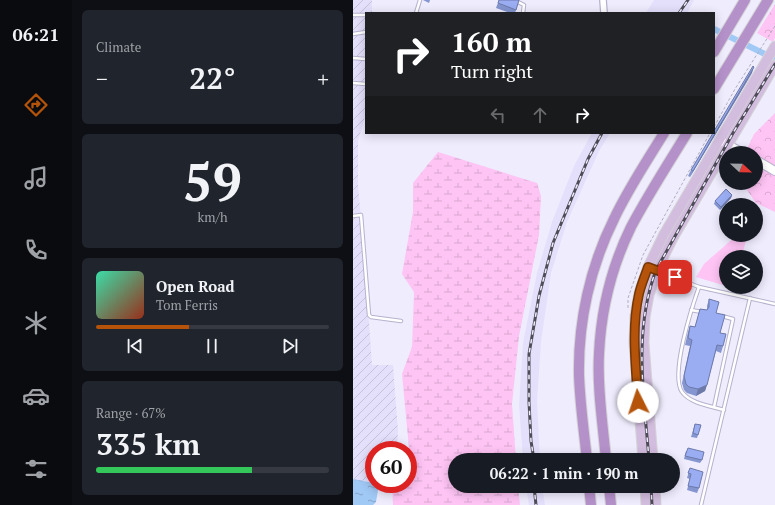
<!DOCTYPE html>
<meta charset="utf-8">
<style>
body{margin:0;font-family:"PT Serif",serif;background:#20242c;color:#f1f3f6;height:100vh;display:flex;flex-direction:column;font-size:15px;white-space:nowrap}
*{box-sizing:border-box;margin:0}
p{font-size:13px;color:#9ea1a6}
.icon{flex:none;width:22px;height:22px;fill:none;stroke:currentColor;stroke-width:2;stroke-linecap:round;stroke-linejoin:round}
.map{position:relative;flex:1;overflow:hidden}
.panel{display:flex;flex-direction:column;gap:10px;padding:10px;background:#0d0f14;width:281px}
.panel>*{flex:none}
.guide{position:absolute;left:12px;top:12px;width:350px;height:122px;border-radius:0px;box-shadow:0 2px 10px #0003;background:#202124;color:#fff;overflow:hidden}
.needle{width:26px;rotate:112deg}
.controls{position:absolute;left:366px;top:146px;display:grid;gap:8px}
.controls a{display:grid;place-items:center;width:44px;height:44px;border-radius:50%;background:#171b24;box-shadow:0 2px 10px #0003;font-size:20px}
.speed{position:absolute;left:12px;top:441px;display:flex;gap:8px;font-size:20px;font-weight:700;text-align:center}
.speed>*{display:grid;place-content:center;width:52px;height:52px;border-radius:50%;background:#171b24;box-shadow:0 2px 10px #0003;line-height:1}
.speed .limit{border:6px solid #d22;background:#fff;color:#111}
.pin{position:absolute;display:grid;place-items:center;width:34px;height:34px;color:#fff;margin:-17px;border-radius:8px;box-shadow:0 2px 6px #0006}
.me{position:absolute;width:44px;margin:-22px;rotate:356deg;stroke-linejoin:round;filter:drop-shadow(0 0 3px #0008)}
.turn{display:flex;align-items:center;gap:14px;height:84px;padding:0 20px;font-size:18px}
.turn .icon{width:52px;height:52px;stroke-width:2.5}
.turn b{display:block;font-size:28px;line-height:34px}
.lanes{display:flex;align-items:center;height:38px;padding:0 20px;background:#0003;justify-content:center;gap:20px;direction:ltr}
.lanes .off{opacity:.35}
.big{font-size:30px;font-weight:700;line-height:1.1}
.panel .widget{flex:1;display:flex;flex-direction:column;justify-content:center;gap:6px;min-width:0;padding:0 14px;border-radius:6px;background:#20242c}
.panel .dial{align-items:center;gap:0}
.dial b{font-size:52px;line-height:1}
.song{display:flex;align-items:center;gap:12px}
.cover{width:48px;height:48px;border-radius:6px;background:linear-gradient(135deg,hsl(160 70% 55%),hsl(10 70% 35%))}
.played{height:4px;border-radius:2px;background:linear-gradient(90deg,#b45309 40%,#363941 40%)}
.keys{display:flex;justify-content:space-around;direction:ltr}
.heat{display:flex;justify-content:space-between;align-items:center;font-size:22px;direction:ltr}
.charge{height:6px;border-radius:3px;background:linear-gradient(90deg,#34c759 67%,#363941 0)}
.trip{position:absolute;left:95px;top:453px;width:232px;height:40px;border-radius:20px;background:#171b24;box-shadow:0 2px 10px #0003;font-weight:700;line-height:40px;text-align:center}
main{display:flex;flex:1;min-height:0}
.tab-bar{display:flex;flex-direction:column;width:72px;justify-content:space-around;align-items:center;background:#090b0e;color:#9ea1a6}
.tab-bar .icon{width:28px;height:28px}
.tab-bar .active{color:#b45309}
.tab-bar b{font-size:18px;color:#f1f3f6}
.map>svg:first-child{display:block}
</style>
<main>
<nav class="tab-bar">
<b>06:21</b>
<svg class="icon active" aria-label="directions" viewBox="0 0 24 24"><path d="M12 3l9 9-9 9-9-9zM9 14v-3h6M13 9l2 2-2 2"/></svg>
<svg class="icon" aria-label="music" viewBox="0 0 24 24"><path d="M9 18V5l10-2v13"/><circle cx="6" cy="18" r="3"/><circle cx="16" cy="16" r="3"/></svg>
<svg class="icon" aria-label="phone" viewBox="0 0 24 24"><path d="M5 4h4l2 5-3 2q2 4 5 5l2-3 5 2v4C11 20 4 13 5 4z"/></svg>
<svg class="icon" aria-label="climate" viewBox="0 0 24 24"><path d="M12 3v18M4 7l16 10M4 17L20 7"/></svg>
<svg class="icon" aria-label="car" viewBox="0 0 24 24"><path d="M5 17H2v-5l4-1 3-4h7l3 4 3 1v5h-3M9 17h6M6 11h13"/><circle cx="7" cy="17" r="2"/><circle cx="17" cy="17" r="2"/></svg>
<svg class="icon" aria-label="filters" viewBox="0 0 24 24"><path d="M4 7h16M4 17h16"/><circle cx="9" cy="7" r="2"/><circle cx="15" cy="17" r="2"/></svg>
</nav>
<section class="panel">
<div class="widget"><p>Climate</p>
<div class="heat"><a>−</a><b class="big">22°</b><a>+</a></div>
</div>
<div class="widget dial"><b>59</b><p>km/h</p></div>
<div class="widget">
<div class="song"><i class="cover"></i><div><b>Open Road</b><p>Tom Ferris</p></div></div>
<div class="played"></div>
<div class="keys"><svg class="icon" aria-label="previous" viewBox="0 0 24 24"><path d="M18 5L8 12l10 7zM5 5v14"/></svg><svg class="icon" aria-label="pause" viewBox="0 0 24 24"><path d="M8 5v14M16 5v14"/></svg><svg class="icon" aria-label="next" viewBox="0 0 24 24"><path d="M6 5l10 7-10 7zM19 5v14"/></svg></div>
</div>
<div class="widget"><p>Range · 67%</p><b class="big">335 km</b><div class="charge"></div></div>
</section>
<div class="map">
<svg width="422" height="505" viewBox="0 0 422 505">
<defs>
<pattern id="industrial-furrows" width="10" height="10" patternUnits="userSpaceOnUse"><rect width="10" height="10" fill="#e4e0fc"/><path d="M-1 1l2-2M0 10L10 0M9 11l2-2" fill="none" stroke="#c4c1d9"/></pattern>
<pattern id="forest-crowns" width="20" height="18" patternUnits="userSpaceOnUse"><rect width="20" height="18" fill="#fec4f4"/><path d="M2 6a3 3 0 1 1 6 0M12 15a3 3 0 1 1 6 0" fill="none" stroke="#dba9d2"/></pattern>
<pattern id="wetland-marsh" width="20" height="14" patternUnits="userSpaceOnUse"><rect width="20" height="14" fill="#fec4f4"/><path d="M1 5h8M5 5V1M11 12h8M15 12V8" fill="none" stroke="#dba9d2"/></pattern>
<pattern id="water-ripples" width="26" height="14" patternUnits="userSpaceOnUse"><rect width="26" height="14" fill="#a1c9f6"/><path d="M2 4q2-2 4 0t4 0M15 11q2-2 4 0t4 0" fill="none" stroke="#84a4c9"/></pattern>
</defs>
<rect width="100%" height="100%" fill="#efecfe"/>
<g fill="#e4e0fc">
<polygon points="301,0 341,0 334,13 293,13"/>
<polygon points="239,133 257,133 246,151 214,222 198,273 188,342 184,401 187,460 170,460 166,405 170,343 184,273 199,222 221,166"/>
<polygon points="173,486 189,486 192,505 176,505"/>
</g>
<polygon fill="url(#industrial-furrows)" points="0,0 19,0 19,13 13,13 13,113 5,141 5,185 12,266 19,365 40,365 45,431 44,450 21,450 21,483 0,479"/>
<polygon fill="#fec4f4" points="384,235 394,235 389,257 373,257 373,286 343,277 351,264"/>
<g fill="url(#forest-crowns)">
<polygon points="422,4 422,38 420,42 404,33"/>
<polygon points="422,113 422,212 403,203 389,183 403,183 403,153 392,153 401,134"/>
</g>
<polygon fill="url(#wetland-marsh)" points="85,152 184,183 188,196 186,235 166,336 159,404 163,460 102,460 102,486 165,486 167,505 40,505 39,484 55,484 55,481 59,480 49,374 59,347 61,292 49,274 60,212 60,183"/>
<polygon fill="url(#water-ripples)" points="0,479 21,483 21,484 29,484 25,490 23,502 20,505 0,505"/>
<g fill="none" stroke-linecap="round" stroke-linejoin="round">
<polyline stroke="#a1c9f6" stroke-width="6" points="361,29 422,59"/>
<defs>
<g id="lane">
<polyline points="161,0 171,5 170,13"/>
<polyline points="63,13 67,0"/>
<polyline points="0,15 13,15"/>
<polyline points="0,34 13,32"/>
<polyline points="0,58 13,59"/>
<polyline points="0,83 13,84"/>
<polyline points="0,216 8,215 16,315 18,317 48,321"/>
<polyline points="310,273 346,287 422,304"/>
<path d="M346,287c-7,20 -29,87 -17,105 9,12 29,14 42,18"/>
<polyline points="338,310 349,312"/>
<polyline points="361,407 380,319 369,316"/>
<polyline points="348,505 397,298"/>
</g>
<polyline id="street" points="250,0 251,13"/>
<g id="secondary">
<polyline points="366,140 390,153"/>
<polyline points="403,160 422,171"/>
</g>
<g id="primary">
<polyline points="290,460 281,343 282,316 286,293 295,267 311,234 422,46"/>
<polyline points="300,460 291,343 292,317 296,295 304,270 320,238 422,65"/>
<polyline points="292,486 293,505"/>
<polyline points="302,486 303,505"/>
</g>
<g id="highway">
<polyline points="361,52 392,0"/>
<polyline points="361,89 415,0"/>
<path d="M234,460c-3,-28 -7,-56 -8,-85 -1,-53 11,-108 35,-156 14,-30 33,-58 50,-86"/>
<path d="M253,460c-3,-35 -9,-71 -7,-106 2,-44 13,-88 32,-127 17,-32 37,-63 56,-94"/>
<polyline points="236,486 238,505"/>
<polyline points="256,486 258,505"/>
</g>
</defs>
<use href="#lane" stroke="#b6b2cd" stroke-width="4.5"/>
<use href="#street" stroke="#b6b2cd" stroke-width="8"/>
<use href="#secondary" stroke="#b6b2cd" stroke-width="10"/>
<use href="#primary" stroke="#d4d3d6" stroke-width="11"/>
<use href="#highway" stroke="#d4d3d6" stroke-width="12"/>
<g stroke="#b1afbe" stroke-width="1" stroke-dasharray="3 2" stroke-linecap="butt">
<polyline points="361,127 382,89 422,26"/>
<polyline points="275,308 275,298 290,255 357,133"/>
</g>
<use href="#lane" stroke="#fff" stroke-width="2.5"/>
<use href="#street" stroke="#fff" stroke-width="5.5"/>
<use href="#secondary" stroke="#fff" stroke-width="8"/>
<use href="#primary" stroke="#d3bddf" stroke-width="9"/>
<use href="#highway" stroke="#b591ca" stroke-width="10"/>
<defs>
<g id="rail">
<polyline points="326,13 335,0"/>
<polyline points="181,460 178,441 176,402 176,354 186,296 200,243 235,159 249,133"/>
<path d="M296,460c-5,-65 -16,-128 7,-190l77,-137 42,-69"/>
<polyline points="181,486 183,505"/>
<polyline points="298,486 299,505"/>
</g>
</defs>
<use href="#rail" stroke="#4e4c57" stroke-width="3"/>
<use href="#rail" stroke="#efecfe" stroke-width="1.5" stroke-dasharray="4.5" stroke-linecap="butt"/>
</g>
<g fill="#8495d0">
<polygon points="70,0 77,0 76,3"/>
<polygon points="146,0 166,0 162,13 157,13 143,8"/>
<polygon points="399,73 337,177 335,176 338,170"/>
<polygon points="379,195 378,198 367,210 361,204 362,201"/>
<polygon points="356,299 363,313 370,346 368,353 363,351 352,391 343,396 334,393 331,390 329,383 337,346 332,345 335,332 337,326 342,327 347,309 354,310 354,306"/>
<polygon points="342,424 348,425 344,438 338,437"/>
<polygon points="333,451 349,460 347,463 331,459"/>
<polygon points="337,468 346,488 344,493 334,490 337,479 334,478"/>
</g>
<g fill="#6c79a9">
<polygon points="401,67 399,73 337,177 340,171"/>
<polygon points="379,195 378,198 367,210 368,207"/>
<polygon points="354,385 352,391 343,396 345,389"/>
</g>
<g fill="#9aadf2" stroke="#6c79a9">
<polygon points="146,0 166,0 163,10 145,3"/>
<polygon points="400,66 401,67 340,171 338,170 360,133 361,133 361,131"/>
<polygon points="373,189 379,195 368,207 362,201"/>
<polygon points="403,208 405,208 403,215"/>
<polygon points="356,299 366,302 363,313 372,315 367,333 373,334 370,346 364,345 354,385 345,389 336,387 333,384 331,376 339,340 335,338 337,326 342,327 347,309 354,310 356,307"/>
<polygon points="342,424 348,425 345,435 340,433"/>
<polygon points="335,448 351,452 349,460 332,456"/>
<polygon points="337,468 350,472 346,488 335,486 338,474 335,473"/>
</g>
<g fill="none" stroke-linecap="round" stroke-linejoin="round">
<defs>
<path id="route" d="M285,402c-2,-36 -7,-73 1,-108 2,-9 6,-18 9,-27l27,10"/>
</defs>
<use href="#route" stroke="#753606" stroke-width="10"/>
<use href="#route" stroke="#b45309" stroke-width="7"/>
</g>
</svg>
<div class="controls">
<a><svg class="needle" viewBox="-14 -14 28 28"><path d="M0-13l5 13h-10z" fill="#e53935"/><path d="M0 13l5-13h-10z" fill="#9ea1a6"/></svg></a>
<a><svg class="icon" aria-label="sound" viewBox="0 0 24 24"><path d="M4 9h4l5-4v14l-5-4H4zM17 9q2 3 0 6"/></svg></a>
<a><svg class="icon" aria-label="layers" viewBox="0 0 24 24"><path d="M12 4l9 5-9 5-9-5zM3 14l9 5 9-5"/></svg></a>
</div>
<div class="speed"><div class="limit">60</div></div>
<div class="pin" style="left:322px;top:277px;background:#d93025"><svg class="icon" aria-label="arrive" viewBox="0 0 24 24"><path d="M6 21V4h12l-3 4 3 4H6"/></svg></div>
<svg class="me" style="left:285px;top:402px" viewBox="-20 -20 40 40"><circle r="19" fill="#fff"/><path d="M0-13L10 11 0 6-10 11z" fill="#b45309"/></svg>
<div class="trip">06:22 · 1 min · 190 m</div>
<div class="guide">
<div class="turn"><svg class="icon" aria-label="right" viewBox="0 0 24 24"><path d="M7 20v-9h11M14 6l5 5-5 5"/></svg><div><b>160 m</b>Turn right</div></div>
<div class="lanes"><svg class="icon off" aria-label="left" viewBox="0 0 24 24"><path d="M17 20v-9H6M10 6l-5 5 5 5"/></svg><svg class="icon off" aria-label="ahead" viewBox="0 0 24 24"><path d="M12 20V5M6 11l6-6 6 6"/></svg><svg class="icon" aria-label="right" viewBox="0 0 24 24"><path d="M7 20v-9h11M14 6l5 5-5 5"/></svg></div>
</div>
</div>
</main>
